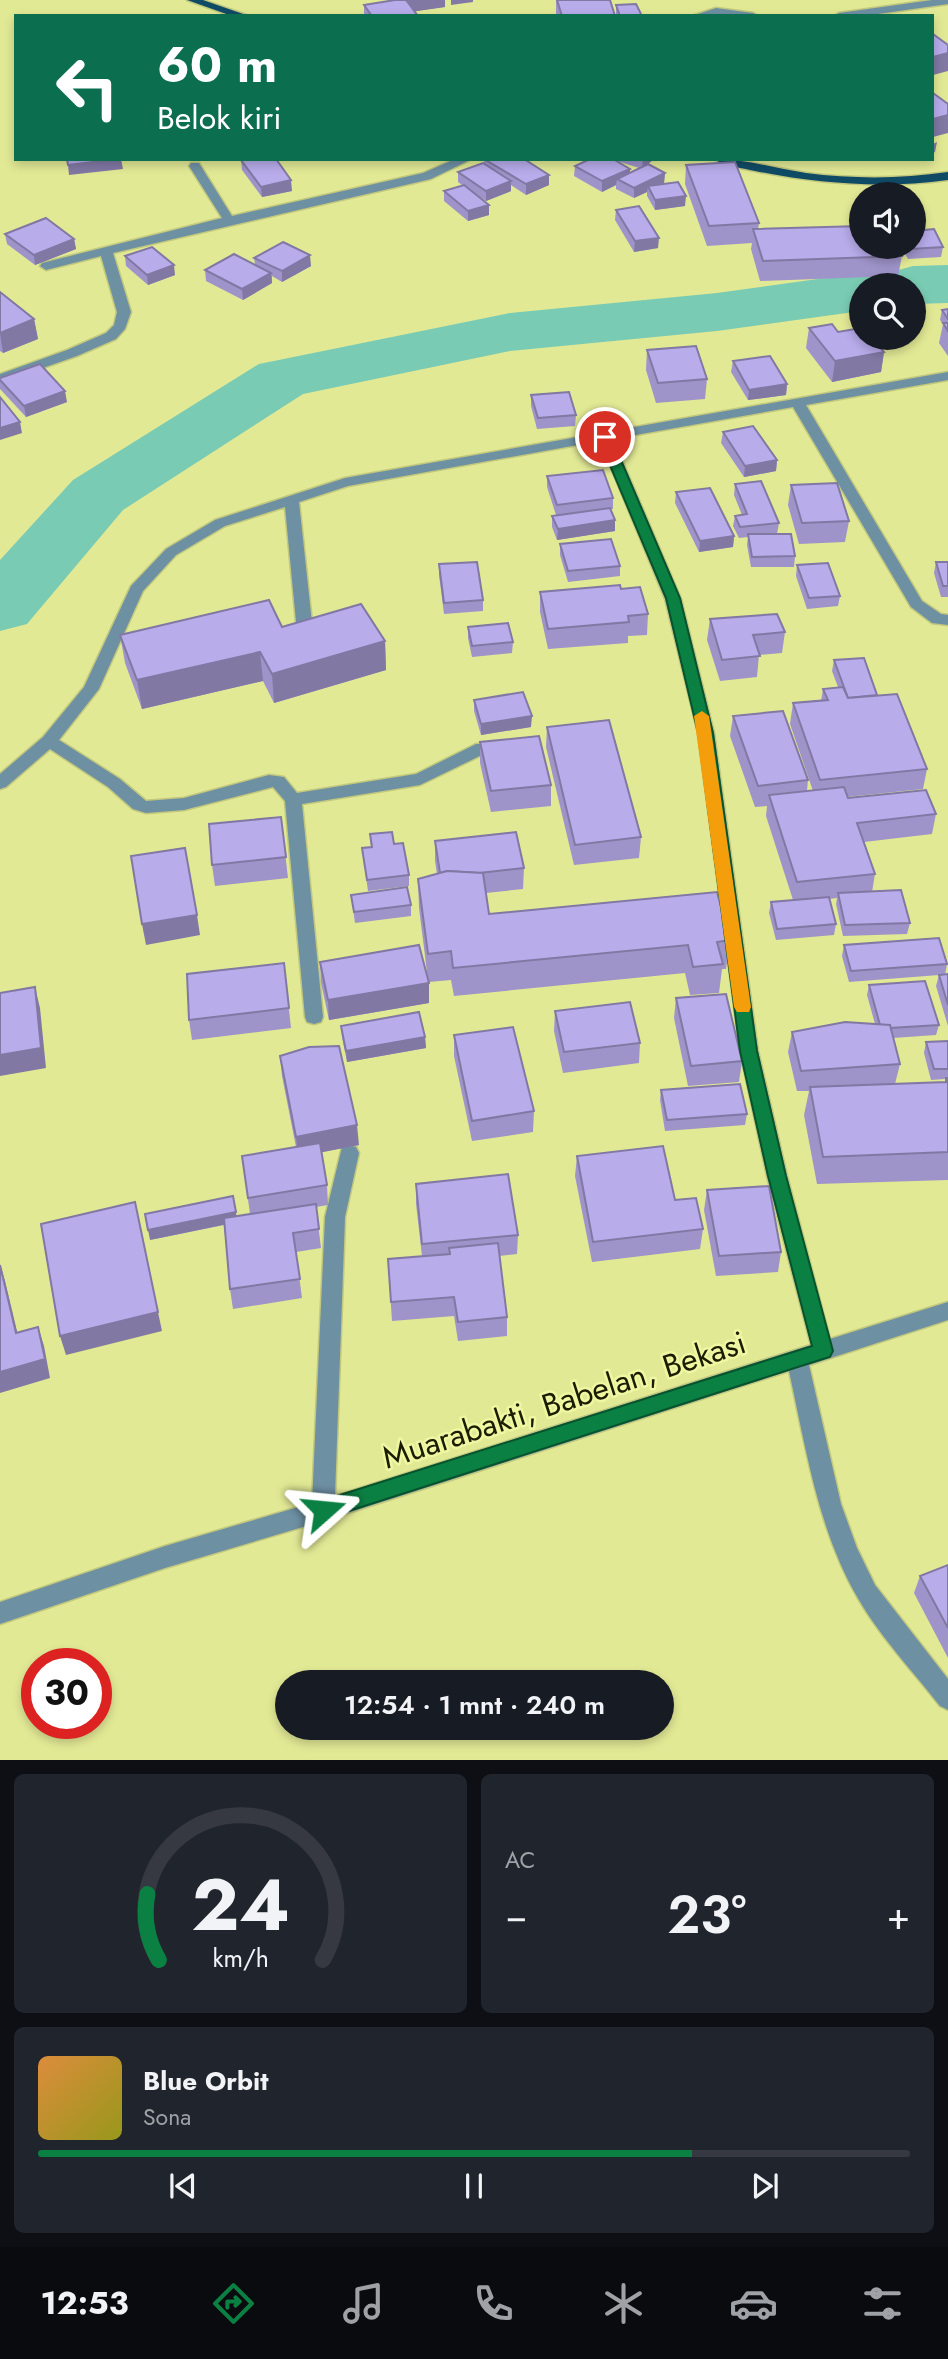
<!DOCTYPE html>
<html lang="id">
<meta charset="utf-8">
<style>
body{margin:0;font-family:Jost,sans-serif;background:#20242c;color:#f1f3f6;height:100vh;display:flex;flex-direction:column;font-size:26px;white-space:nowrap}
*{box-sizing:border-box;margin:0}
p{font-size:23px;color:#9ea1a6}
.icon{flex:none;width:38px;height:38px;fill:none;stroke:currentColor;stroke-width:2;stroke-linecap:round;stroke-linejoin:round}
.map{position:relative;height:1760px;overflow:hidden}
.details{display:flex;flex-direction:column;gap:14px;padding:14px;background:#0d0f14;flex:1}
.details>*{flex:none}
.guide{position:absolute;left:14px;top:14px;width:920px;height:147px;border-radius:0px;box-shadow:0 4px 10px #0003;background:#0b6e4f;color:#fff;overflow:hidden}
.controls{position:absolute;left:849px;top:182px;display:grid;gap:14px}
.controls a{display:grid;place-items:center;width:77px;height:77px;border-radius:50%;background:#171b24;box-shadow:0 4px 10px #0003;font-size:35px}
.speed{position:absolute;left:21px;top:1648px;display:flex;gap:14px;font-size:35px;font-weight:700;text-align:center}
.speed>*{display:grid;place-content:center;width:91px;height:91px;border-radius:50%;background:#171b24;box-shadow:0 4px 10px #0003;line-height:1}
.speed .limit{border:10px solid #d22;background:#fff;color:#111}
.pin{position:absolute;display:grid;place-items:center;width:60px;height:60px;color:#fff;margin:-30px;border:4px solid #fff;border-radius:50%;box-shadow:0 2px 7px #0007}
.me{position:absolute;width:77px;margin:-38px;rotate:72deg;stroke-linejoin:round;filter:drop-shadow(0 0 5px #0008)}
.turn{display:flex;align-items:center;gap:24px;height:147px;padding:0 28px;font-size:32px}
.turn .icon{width:91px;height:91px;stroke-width:2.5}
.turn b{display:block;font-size:49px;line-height:60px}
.big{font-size:52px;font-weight:600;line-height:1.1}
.details .card{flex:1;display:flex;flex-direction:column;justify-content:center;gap:10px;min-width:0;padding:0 24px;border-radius:10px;background:#20242c}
.details .dial{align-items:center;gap:0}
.dial svg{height:182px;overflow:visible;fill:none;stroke:#363941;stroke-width:7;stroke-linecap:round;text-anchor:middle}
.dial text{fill:#f1f3f6;stroke:none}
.song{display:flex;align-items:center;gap:21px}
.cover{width:84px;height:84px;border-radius:10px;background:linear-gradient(135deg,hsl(30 70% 55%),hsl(60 70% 35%))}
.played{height:7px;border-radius:4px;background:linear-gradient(90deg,#0b8043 75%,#363941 75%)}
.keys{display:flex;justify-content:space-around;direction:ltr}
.heat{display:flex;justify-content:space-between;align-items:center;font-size:38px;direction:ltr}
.details .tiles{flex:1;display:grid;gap:14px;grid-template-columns:1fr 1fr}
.card:last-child{grid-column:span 2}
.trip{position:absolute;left:275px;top:1670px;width:399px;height:70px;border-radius:35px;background:#171b24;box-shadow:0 4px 10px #0003;font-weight:600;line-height:70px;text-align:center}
.dock{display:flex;height:112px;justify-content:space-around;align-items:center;background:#090b0e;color:#9ea1a6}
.dock .icon{width:49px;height:49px}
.dock .current{color:#0b8043}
.dock b{font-size:32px;color:#f1f3f6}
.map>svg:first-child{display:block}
</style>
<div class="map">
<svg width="948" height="1761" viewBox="0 0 948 1761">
<rect width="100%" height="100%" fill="#e2e995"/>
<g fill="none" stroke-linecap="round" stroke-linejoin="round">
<polygon fill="#7acbb3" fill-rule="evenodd" points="948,265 948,303 914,304 914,285 861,285 861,311 717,331 510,351 303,394 123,510 27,624 0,631 0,560 73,480 259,364 510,313 717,293 861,273 885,281 891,272 913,266"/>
<defs>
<g id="minor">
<polygon points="932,0 948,0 948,4 864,16 834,16 839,13"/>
<polygon points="716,8 753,13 758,16 692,16"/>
<polygon points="455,159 472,159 431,179 113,253 131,312 125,329 116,339 77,356 0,383 0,374 67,350 106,333 114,325 117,312 101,256 46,270 40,266 42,263 222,218 189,166 191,163 199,163 232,216 423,173"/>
<path d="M948,372v8l-142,25 116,196 19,13 7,1v10l-16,-2 -21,-16 -118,-200 -180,32 68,160 33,134 44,318 29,125 43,163 118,-37v18l-139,45 32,139 16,44 18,37 73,94v31l-8,-4c-25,-32 -61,-71 -81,-106 -41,-69 -53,-152 -70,-229l-466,150 -158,47 -165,56v-22l165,-56 147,-43 13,-286 17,-70 7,-2 7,2 3,6 -14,64 -10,279 476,-151 -44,-169 -27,-125 -42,-318 -33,-134 -65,-158 -252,45 -49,16 14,130 -8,5 -8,-5 -12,-125 -60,19 -49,29 -33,36 -44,98 -40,51 61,39 26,22 38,-3 85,-23 15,2 13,16 119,-19 60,-30h12l2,4 -2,4 -68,33 -118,19 21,213 -2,5 -7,2 -7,-2 -2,-5 -20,-216 -12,-14 -89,23 -38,3 -13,-4 -25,-22 -58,-38 -44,38 -6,2v-15l43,-37 41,-50 47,-101 35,-37 49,-29 130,-42z"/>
</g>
<g id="major">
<polygon points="187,0 203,0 249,16 232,16"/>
<path d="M714,159c31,0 61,9 92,14 48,6 94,6 142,-1v8c-65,9 -128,4 -193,-9 -13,-3 -31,-5 -41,-12z"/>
</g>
</defs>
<use href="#minor" stroke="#c2c87d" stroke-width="3"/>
<use href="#major" stroke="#c2c87d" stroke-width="3"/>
<use href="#minor" fill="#6e90a3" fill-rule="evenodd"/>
<use href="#major" fill="#104b66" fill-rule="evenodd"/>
</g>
<g fill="#9e94c9" fill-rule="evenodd">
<polygon points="395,0 445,0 445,7 414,11 418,16 364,16 364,5"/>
<polygon points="556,0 610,0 615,16 556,16"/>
<polygon points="616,5 642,16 616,16"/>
<polygon points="484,159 549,185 526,195 511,185 511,191 486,201 477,195 489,205 489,215 468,221 444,201 444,191 462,185 458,182 458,172 484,164"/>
<path d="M590,159h64l-6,5 17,9 -1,10 21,23 -30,4 -8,-14v-4l-13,6 -18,-9v-4l-14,7 -28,-16 1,-10zM617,161l22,7 -9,4v-3z"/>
<polygon points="241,160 292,191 262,197 242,170"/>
<polygon points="686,165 759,223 758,229 902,256 898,276 760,281 751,249 752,243 707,246 685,184"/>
<polygon points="616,210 658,248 634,252 615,220"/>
<polygon points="5,234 74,239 76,249 35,265 7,244"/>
<polygon points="901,247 943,247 941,257 908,259"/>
<polygon points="125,256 175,275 148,285 126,266"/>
<polygon points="254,258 311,266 282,282 272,276 272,283 243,300 206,281 205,270 255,264"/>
<polygon points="0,292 34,319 38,339 3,353 0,351"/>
<polygon points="948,309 948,356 939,343 943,324 940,320 942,310"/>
<polygon points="809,328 838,332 884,352 881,372 832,382 806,348"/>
<polygon points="647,350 707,379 705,399 656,403 646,370"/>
<polygon points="733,361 787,384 786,395 748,400 731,372"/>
<polygon points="0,378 67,402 26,417 0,389"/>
<polygon points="531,395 576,415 575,426 537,429 531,406"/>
<polygon points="723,432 777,460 776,471 744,477 721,443"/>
<polygon points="547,476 613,498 613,509 610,509 615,531 557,540 552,527 552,516 556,515 547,487"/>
<polygon points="735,484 779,523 777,534 795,556 794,567 751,567 747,545 748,537 739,538 733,526 735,516 742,515 734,495"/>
<polygon points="791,485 849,521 845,542 799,544 788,505"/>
<polygon points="676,492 734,536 733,547 699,552 675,503"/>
<polygon points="560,544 620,566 620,576 568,582 560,555"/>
<polygon points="936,562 948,562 948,597 941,597 934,573"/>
<polygon points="439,564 483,600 483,611 444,614 439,575"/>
<polygon points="797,565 840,596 838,606 807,609 796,576"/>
<polygon points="621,589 648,614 647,635 628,636 628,643 548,649 540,612 540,592"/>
<polygon points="710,619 785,632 782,653 759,655 757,677 720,681 707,640"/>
<polygon points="282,627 385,641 386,670 274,703 263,681 142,709 125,663 120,635"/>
<polygon points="468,627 513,642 512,653 472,657 468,638"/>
<polygon points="834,660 877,695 927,769 923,789 847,797 848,798 936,814 932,834 864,842 875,874 872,892 910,923 907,934 843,936 836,904 837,898 829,899 836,924 834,935 776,940 769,913 771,902 793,900 766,816 767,806 755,807 730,736 733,716 808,780 807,791 813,791 790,724 793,703 821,701 823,689 838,687 832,671"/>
<polygon points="474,700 531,727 481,735 474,711"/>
<polygon points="547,727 641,837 639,858 574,865 546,747"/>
<polygon points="480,742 551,785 551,806 491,812 480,763"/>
<polygon points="281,817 288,878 215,886 212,865"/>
<polygon points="370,834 394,844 409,875 409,886 368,891 362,848 371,847"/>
<polygon points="435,841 524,868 523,889 486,893 489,914 730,940 726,969 722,969 719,993 690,995 685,973 454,996 451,980 429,982 429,1003 329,1020 321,983 320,962 428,980 419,908 418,879 437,874 435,861"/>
<polygon points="351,895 411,905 411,916 355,923"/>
<polygon points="844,945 947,964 945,975 948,974 948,1026 936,986 939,975 849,982 842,956"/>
<polygon points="284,963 291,1028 192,1040 189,1020"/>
<polygon points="869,985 939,1025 936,1035 893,1038 900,1064 895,1084 945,1082 945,1079 931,1080 924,1053 926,1042 948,1041 948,1180 817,1184 804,1115 809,1091 797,1091 788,1052 792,1032 875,1024 867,995"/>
<polygon points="676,998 742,1061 739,1082 688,1086 674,1018"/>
<polygon points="555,1011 640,1043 639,1063 563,1073 554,1031"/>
<polygon points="341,1026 425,1037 426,1048 347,1062 342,1037"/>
<polygon points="454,1035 534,1111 533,1132 472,1141 454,1056"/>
<polygon points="280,1056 359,1145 321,1152 327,1185 328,1205 316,1207 321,1248 296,1252 302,1298 233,1309 230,1289 224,1225 150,1240 237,1216 250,1214 242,1156 296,1147 282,1076"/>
<polygon points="661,1090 747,1114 745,1125 665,1131 660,1100"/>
<polygon points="577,1156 675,1200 703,1229 700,1249 592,1262 575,1176"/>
<polygon points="416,1184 518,1235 517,1254 499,1256 507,1317 507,1336 458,1341 454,1316 392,1321 388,1259 422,1256 416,1204"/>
<polygon points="707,1190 781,1252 778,1272 716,1276 704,1210"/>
<polygon points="948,1565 948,1658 914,1593 920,1576"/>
</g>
<g fill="#8178a4">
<polygon points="426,0 445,0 445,7 404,13 404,3"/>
<polygon points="451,0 473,0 473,2 451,5"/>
<polygon points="948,53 948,71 933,75 933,57"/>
<polygon points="948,115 948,133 933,137 933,119"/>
<polygon points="937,142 935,152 933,153 933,144"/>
<polygon points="121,159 123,169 69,175 68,165"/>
<polygon points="643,159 654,159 642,169"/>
<polygon points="630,169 630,179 617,179 616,185 602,192 602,181"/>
<polygon points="665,173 664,183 648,186 647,192 634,198 634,188"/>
<polygon points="549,175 549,185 526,195 526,184"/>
<polygon points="291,180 292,191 262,197 261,187"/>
<polygon points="511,181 511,191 486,201 486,191"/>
<polygon points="686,196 685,206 655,210 655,200"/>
<polygon points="489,205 489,215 468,221 468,211"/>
<polygon points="659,238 658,248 634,252 635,241"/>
<polygon points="74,239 76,249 35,265 34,255"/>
<polygon points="310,255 311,266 282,282 282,271"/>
<polygon points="174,265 175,275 148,285 147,275"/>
<polygon points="271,273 272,283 243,300 242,289"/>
<polygon points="34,319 38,339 3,353 0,333"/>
<polygon points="884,352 881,372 832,382 835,361"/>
<polygon points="787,384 786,395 748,400 749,390"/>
<polygon points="65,391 67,402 26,417 24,406"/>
<polygon points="20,422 22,433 0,440 0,428"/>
<polygon points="777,460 776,471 744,477 745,466"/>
<polygon points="615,520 615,531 557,540 558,529"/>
<polygon points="734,536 733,547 699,552 700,541"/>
<polygon points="385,641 386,670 274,703 272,674"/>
<polygon points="260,652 263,681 142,709 137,680"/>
<polygon points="532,716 531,727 481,735 481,724"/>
<polygon points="197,915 200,935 146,945 142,924"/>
<polygon points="429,983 429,1003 329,1020 328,1000"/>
<polygon points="35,987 40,1008 46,1068 0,1076 0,1055"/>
<polygon points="425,1037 426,1048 347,1062 346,1051"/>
<polygon points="357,1125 359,1145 298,1157 296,1137"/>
<polygon points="236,1212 237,1222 150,1240 148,1230"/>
<polygon points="0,1264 5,1281 22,1352 16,1333"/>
<polygon points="158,1312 162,1331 66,1355 60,1336"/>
<polygon points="38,1327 44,1346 50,1378 0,1393 0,1372"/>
</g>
<g fill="#b8acea" stroke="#8178a4" stroke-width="2">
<polygon points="395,0 406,0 418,16 372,16 364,5"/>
<polygon points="406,0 426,0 408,2"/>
<polygon points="557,0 610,0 615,16 562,16"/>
<polygon points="636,4 642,16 620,16 616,5"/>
<polygon points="933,34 948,45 948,53 933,57"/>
<polygon points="933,93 948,104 948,115 933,119"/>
<polygon points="67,159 118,159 68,165"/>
<polygon points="244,159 276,159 291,180 261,187 241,160"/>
<polygon points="484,159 524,159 549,175 526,184"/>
<polygon points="590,159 613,159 630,169 602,181 575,166"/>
<polygon points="735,162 759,223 709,226 686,165"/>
<polygon points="483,163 511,181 486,191 458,172"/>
<polygon points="648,164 665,173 634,188 617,179"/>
<polygon points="678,182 686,196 655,200 648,186"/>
<polygon points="464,185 489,205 468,211 444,191"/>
<polygon points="639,206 659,238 635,241 616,210"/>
<polygon points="46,218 74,239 34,255 5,234"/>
<polygon points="861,226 861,247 898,247 902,256 763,261 753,229"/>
<polygon points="934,229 943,247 910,249 908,247 914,247 914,231"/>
<polygon points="283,242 310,255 282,271 254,258"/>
<polygon points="152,247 174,265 147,275 125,256"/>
<polygon points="234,254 271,273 242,289 205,270"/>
<polygon points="0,292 34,319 0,333"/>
<polygon points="948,309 948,319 942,310"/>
<polygon points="943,323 948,323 948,331"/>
<polygon points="832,324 838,332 861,328 861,338 872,338 884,352 835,361 809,328"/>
<polygon points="696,346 707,379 658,383 647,350"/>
<polygon points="770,356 787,384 749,390 733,361"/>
<polygon points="40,364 65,391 24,406 0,380 0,378"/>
<polygon points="569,392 576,415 538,418 531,395"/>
<polygon points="0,397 20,422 0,428"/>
<polygon points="753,426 777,460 745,466 723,432"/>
<polygon points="603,470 613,498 557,505 547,476"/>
<polygon points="761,481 779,523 740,527 735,516 747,514 735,484"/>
<polygon points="837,483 849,521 802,523 791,485"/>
<polygon points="710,488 734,536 700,541 676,492"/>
<polygon points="610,508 615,520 558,529 552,516"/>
<polygon points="748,534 791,534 795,556 752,557"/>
<polygon points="611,539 620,566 568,571 560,544"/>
<polygon points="477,562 483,600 444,603 439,564"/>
<polygon points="936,562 948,562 948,586 943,586"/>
<polygon points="828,563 840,596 809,598 797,565"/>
<polygon points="620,585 621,589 640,587 648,614 628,616 629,622 548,629 540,592"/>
<polygon points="269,600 282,627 361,604 385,641 272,674 260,652 137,680 120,635"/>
<polygon points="777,614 785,632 753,635 760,656 722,660 710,619"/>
<polygon points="508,623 513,642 472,646 468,627"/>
<polygon points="864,658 877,695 848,698 834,660"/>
<polygon points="843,687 848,698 897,694 927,769 820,780 793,703 828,700 823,689"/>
<polygon points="523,692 532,716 481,724 474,700"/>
<polygon points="783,711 808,780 758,786 733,716"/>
<polygon points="609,720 641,837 575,845 547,727"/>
<polygon points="539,736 551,785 491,791 480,742"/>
<polygon points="844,787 848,798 926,790 936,814 857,823 875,874 797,882 769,795"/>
<polygon points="281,817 286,857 212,865 209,824"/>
<polygon points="392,832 394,844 403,843 409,875 367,880 362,848 372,847 370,834"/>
<polygon points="516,832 524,868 479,873 447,871 440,873 435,841"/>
<polygon points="185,848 197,915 142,924 131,856"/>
<polygon points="447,871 483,873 489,914 717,892 730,940 717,942 723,964 693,967 688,945 453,968 451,951 428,954 418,879"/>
<polygon points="407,887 411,905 354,912 351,895"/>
<polygon points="901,890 910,923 845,925 838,893"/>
<polygon points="829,897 836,924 777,929 771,902"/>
<polygon points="939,938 947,964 851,971 844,945"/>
<polygon points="419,945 429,983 328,1000 320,962"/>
<polygon points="284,963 289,1008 189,1020 187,974"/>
<polygon points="948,974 948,1005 939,975"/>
<polygon points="925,981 939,1025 890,1028 890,1025 880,1025 869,985"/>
<polygon points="35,987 41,1048 0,1055 0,993"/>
<polygon points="726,994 742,1061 691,1066 676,998"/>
<polygon points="630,1002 640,1043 564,1052 555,1011"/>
<polygon points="419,1012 425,1037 346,1051 341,1026"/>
<polygon points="845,1022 890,1025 900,1064 801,1071 792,1032"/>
<polygon points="513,1027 534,1111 472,1121 454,1035"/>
<polygon points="948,1041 948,1069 934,1069 926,1042"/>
<polygon points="339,1046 357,1125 296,1137 280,1056 309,1047"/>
<polygon points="946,1078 948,1078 948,1152 823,1157 810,1087 946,1082"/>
<polygon points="740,1084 747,1114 667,1120 661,1090"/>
<polygon points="320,1143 327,1185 248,1198 242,1156"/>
<polygon points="663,1146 675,1200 696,1198 703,1229 593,1242 577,1156"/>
<polygon points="508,1174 518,1235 422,1244 416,1184"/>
<polygon points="769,1186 781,1252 719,1256 707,1190"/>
<polygon points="233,1196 236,1212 148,1230 145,1214"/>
<polygon points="135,1202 158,1312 60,1336 41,1224"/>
<polygon points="316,1204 319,1229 293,1233 300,1279 230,1289 224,1218"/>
<polygon points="498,1243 507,1317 458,1322 454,1297 391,1302 388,1259 450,1254 449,1248"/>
<polygon points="0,1265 16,1333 38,1327 45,1359 0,1372"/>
<polygon points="948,1565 948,1628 920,1576"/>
</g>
<polygon fill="#0b8043" stroke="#07532c" stroke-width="2" points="605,433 611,437 680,598 713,733 757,1051 786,1176 833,1351 830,1357 823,1359 324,1519 316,1517 313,1510 316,1503 324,1500 812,1346 768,1176 740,1051 698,733 666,598 598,437"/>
<polygon fill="#f59e0b" points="702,711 709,716 751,1007 749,1012 737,1012 734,1007 694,716"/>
<g text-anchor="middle" stroke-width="5" stroke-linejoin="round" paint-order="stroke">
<g font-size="32" fill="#1b1c00" stroke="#eff7a2">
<text transform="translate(564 1400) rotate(-18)" y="11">Muarabakti, Babelan, Bekasi</text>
</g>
</g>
</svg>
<div class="controls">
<a><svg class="icon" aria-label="sound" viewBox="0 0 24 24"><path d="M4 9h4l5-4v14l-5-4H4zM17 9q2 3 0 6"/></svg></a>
<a><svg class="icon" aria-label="search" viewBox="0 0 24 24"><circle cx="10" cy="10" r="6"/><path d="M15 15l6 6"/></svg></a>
</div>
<div class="speed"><div class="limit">30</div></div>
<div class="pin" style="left:605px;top:437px;background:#d93025"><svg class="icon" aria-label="arrive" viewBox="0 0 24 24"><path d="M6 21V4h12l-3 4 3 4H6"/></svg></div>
<svg class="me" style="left:324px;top:1510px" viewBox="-20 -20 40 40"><path d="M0-17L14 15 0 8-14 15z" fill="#0b8043" stroke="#fff" stroke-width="4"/></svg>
<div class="trip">12:54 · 1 mnt · 240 m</div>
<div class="guide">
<div class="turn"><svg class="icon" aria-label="left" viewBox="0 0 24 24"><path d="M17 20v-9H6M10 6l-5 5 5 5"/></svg><div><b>60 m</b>Belok kiri</div></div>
</div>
</div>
<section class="details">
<div class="tiles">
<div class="card dial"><svg viewBox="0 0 100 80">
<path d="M14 69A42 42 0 1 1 86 69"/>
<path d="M14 69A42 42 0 0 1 9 40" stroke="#0b8043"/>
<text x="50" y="56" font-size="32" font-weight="700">24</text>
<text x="50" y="72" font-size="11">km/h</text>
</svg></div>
<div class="card"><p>AC</p>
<div class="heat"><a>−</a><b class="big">23°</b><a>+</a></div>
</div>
<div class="card">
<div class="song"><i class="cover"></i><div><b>Blue Orbit</b><p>Sona</p></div></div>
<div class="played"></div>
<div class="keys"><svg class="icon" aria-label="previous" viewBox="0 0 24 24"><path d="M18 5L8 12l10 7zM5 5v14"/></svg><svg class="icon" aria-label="pause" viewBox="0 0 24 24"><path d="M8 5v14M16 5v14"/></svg><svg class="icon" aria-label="next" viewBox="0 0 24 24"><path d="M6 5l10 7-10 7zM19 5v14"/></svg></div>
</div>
</div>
</section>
<nav class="dock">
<b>12:53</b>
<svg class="icon current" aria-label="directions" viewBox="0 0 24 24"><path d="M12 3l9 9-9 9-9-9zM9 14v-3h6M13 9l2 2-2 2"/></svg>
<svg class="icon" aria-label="music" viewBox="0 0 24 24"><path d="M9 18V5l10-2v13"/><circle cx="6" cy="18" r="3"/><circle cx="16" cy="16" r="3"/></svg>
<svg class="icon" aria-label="phone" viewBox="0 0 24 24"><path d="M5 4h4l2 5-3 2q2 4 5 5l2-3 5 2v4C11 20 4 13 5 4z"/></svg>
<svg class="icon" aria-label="climate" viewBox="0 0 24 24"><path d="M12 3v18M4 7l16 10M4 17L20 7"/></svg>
<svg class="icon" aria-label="car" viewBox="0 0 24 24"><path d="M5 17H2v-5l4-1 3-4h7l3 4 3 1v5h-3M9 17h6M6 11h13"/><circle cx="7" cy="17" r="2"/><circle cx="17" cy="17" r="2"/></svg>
<svg class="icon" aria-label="filters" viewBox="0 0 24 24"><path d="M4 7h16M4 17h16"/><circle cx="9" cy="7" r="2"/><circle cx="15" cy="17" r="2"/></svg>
</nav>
